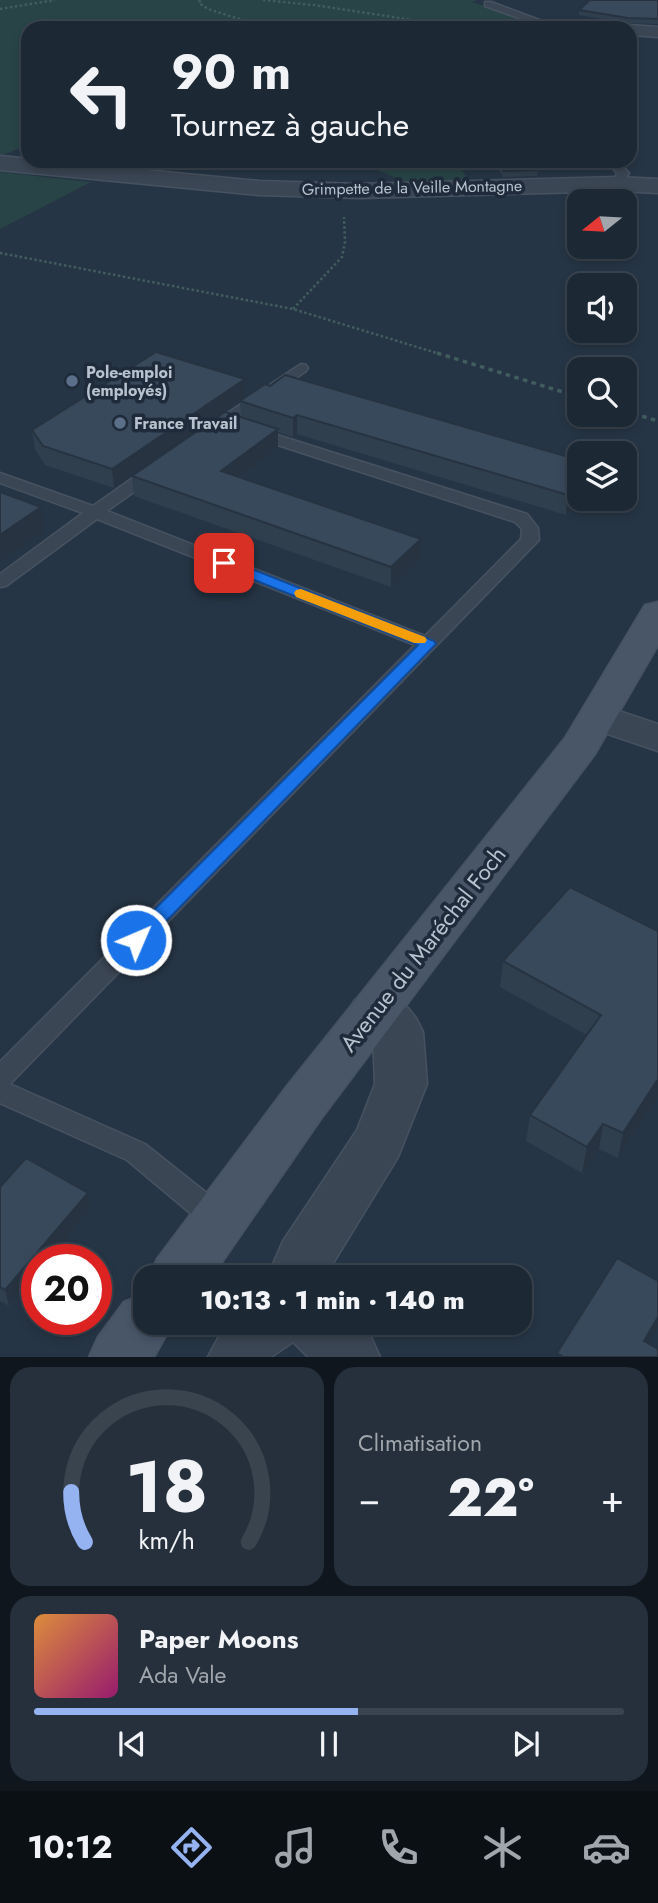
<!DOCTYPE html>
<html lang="fr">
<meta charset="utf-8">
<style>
body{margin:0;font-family:Jost,sans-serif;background:#25303c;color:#f1f3f6;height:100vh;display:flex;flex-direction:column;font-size:26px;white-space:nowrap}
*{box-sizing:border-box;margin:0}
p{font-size:23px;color:#a0a6ac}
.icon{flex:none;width:38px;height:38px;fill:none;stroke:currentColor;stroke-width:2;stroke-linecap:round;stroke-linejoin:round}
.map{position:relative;height:1357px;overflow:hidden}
.panel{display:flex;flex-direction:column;gap:10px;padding:10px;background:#0f161d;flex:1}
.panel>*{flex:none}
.hud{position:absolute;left:21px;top:21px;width:616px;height:147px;border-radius:21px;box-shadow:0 4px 10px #0003,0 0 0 2px #3a444f;background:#1c2834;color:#f1f3f6;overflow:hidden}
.needle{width:46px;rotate:252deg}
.fabs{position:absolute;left:567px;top:189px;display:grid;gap:14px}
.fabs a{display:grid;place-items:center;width:70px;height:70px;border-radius:14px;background:#1c2834;box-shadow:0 4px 10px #0003,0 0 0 2px #3a444f;font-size:35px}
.speed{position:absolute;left:21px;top:1244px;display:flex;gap:14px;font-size:35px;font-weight:700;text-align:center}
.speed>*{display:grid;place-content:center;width:91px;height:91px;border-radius:50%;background:#1c2834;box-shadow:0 4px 10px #0003,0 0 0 2px #3a444f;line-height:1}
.speed .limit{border:10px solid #d22;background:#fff;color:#111}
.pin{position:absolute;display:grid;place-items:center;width:60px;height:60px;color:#fff;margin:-30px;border-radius:14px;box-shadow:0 4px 10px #0006}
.me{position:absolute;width:77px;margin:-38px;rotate:45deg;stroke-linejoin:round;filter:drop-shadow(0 0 5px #0008)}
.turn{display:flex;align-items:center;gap:24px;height:147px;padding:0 35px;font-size:32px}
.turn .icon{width:91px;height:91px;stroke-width:2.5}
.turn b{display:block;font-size:49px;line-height:60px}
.big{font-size:52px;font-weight:800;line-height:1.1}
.panel .card{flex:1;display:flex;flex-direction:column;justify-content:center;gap:10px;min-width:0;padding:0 24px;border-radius:21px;background:#25303c}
.panel .dial{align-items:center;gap:0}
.dial svg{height:182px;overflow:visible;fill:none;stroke:#3a444f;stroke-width:7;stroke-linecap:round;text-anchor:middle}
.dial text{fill:#f1f3f6;stroke:none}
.song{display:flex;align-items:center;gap:21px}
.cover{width:84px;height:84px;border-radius:10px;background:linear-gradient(135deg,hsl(30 70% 55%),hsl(320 70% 35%))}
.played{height:7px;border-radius:4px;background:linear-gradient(90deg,#95b2f1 55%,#3a444f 55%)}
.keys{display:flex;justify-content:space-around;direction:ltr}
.heat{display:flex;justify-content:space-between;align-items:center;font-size:38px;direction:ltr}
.panel .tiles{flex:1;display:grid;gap:10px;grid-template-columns:1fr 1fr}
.card:last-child{grid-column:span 2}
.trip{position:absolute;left:133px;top:1265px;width:399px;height:70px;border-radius:21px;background:#1c2834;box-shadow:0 4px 10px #0003,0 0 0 2px #3a444f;font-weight:800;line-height:70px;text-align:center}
.dock{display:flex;height:112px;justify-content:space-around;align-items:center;background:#0b1015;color:#a0a6ac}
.dock .icon{width:49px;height:49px}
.dock .active{color:#95b2f1}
.dock b{font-size:32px;color:#f1f3f6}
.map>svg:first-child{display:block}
</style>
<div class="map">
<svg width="658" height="1357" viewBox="0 0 658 1357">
<rect width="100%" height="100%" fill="#263545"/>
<g fill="#284446">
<polygon points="0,0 477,0 472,2 544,25 528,28 28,28 28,145 0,156"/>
<polygon points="354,161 455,161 471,183 412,184"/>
<polygon points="0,172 91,182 0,229"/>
</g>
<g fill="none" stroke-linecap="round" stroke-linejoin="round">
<defs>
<g id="lane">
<polygon points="485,2 491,2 561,28 547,28 485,6"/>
<polygon points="605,161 617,161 629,173 622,186 612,184 617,173"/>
<polygon points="301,364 306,365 308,368 306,371 217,433 207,433 204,430 207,427"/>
<polygon points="255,428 527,514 538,528 539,540 10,1084 145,1144 228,1210 232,1219 228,1228 218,1231 208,1228 127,1160 0,1103 0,1062 415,645 97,519 6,586 0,587 0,574 83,513 0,483 0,473 93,506 147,468 159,468 161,471 159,474 107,511 425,636 521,539 522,529 515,522 250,436 247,433"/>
</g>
<g id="street">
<polygon points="630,25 658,27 658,37 630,35 630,28 622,28"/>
<polygon points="0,156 259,181 360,184 618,177 658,179 658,193 618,191 360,198 259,195 0,170"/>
<polygon points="598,704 658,724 658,751 584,726 578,717 584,708"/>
<polygon points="372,995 408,1008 416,1018 423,1032 427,1084 398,1157 324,1278 267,1278 283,1241 357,1130 375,1084 373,1036 355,1028 347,1014 355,1000"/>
<polygon points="226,1323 356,1323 371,1337 380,1357 308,1357 293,1342 271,1357 208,1357"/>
</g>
<g id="secondary">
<polygon points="658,602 658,645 595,754 323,1116 211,1278 149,1278 157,1259 287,1086 565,738 645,605"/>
<polygon points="145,1294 145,1323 173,1323 154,1357 89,1357 98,1337 124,1302"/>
</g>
</defs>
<use href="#lane" stroke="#475261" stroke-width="3"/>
<use href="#street" stroke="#475261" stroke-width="3"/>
<use href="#secondary" stroke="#475261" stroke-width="3"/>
<g stroke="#415d5d" stroke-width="2.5" stroke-dasharray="2.5 2.5" stroke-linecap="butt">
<polyline points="200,0 199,3 208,9 267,28"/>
<polyline points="263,0 314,5 465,28"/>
<polyline points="0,9 55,0"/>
<polyline points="0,253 293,309 443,355"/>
<polyline points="293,309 342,257 345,242 344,217"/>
</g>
<g stroke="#415d5d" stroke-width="3.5" stroke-dasharray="4.5 4.5" stroke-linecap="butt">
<polyline points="437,353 579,397"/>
<polyline points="625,411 658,421"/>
</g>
<use href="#lane" fill="#3b4654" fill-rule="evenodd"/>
<use href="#street" fill="#3b4654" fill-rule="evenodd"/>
<use href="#secondary" fill="#485668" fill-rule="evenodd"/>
</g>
<g fill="#303f4e">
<polygon points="658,0 658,24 627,23 579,15 579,10"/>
<polygon points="494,161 532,161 538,170 537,176 503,177"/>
<polygon points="245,379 246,397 114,488 45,465 35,449 32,430"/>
<polygon points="240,401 579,460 566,515 297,434 293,437 278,432 278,448 240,477 421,559 391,587 134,496 132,476 241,417"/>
<polygon points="658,931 658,1097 618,1158 599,1149 582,1173 526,1141 530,1115 587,1035 500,987 503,961"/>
<polygon points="0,1187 88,1193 90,1209 9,1306 0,1301"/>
</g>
<g fill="#273340">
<polygon points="245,379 246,397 114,488 112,469"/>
<polygon points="297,415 297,434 293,437 293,418"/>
<polygon points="278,429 278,448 222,490 221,471"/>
<polygon points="579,484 579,499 581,499 566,515 568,495"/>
<polygon points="41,507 44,531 0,562 0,535"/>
<polygon points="421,539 421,559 391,587 391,567"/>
<polygon points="658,1079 658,1097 618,1158 623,1133"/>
<polygon points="603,1124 599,1149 582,1173 587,1147"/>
<polygon points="88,1193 90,1209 48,1260 37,1260 37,1273 9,1306 5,1290"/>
<polygon points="658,1317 658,1327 640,1357 644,1341"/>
</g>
<g fill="#38495b" stroke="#273340" stroke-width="2">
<polygon points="590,0 658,0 658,19 628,18 579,10"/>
<polygon points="498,161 532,161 538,170 504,171"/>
<polygon points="156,352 245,379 112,469 43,446 32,430"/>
<polygon points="285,375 579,460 579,484 568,495 297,415 293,418 240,401 265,384 270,386"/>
<polygon points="225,412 278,429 221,471 421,539 391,567 132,476"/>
<polygon points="0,492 41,507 0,535"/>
<polygon points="570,887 658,931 658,1079 623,1133 603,1124 587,1147 530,1115 601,1015 503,961"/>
<polygon points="26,1158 88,1193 5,1290 0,1287 0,1187"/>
<polygon points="617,1258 658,1281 658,1317 644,1341 658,1349 658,1357 563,1357 557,1353"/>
</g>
<polygon fill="#1a73e8" stroke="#114b97" stroke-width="2" points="224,558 434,641 436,644 143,945 136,947 129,945 127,940 129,935 418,645 219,566 217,563"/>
<polygon fill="#f59e0b" points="301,589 425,637 427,640 425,643 414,643 296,597 294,593 296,590"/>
<g fill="#5c6f8a" stroke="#1f2b3a" stroke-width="2.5">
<circle cx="72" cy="381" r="7"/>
<circle cx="120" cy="423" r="7"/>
</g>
<g text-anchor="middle" stroke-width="7" stroke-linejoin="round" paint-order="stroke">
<g font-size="16" fill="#b8c2ce" stroke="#1f2b3a">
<text transform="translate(412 187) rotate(-1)" y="6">Grimpette de la Veille Montagne</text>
</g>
<g font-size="16" font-weight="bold" fill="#b8c2ce" stroke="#1f2b3a" text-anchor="start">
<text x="86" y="378">Pole-emploi<tspan x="86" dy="18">(employés)</tspan></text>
<text x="134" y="429">France Travail</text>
</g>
<g font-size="23" fill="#b8c2ce" stroke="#1f2b3a">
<text transform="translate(423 949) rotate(-52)" y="8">Avenue du Maréchal Foch</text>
</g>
</g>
</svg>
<div class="fabs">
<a><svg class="needle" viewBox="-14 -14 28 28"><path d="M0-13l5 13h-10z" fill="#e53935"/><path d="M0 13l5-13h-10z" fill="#a0a6ac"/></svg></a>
<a><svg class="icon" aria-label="sound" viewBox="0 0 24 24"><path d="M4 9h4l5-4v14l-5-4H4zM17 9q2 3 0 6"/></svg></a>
<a><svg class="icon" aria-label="search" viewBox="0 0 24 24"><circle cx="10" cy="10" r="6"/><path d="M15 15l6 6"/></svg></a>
<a><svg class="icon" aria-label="layers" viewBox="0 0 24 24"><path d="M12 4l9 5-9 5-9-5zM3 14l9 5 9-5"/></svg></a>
</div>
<div class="speed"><div class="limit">20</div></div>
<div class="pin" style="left:224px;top:563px;background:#d93025"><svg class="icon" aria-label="arrive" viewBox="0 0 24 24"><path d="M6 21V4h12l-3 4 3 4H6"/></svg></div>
<svg class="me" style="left:136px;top:940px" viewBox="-20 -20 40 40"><circle r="17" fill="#1a73e8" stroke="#fff" stroke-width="3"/><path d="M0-11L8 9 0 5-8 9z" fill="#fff"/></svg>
<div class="trip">10:13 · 1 min · 140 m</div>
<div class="hud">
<div class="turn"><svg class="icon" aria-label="left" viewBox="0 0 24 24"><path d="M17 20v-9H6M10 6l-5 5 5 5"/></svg><div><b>90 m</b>Tournez à gauche</div></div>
</div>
</div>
<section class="panel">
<div class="tiles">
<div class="card dial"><svg viewBox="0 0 100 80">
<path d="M14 69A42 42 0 1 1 86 69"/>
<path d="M14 69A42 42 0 0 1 8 47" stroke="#95b2f1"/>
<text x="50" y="56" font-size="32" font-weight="700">18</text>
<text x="50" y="72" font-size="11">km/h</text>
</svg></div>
<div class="card"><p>Climatisation</p>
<div class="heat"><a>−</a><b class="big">22°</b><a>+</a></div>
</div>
<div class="card">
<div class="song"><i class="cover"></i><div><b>Paper Moons</b><p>Ada Vale</p></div></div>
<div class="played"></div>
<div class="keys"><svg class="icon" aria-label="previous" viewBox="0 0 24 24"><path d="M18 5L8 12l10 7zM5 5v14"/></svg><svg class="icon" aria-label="pause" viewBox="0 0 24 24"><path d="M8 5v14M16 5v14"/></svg><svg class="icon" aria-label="next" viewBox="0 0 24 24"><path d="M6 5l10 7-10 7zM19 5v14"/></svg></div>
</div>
</div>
</section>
<nav class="dock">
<b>10:12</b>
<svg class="icon active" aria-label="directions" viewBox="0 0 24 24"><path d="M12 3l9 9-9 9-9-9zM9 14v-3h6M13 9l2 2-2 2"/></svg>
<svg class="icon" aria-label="music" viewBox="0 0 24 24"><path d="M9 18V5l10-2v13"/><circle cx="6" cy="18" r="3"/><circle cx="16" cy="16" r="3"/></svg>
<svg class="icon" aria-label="phone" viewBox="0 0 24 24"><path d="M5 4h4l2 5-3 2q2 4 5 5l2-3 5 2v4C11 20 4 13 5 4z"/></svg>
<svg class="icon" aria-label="climate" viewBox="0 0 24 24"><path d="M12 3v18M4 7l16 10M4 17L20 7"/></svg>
<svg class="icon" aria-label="car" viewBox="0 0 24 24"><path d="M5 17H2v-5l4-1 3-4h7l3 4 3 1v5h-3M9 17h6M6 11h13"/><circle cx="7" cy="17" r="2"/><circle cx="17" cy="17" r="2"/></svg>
</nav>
